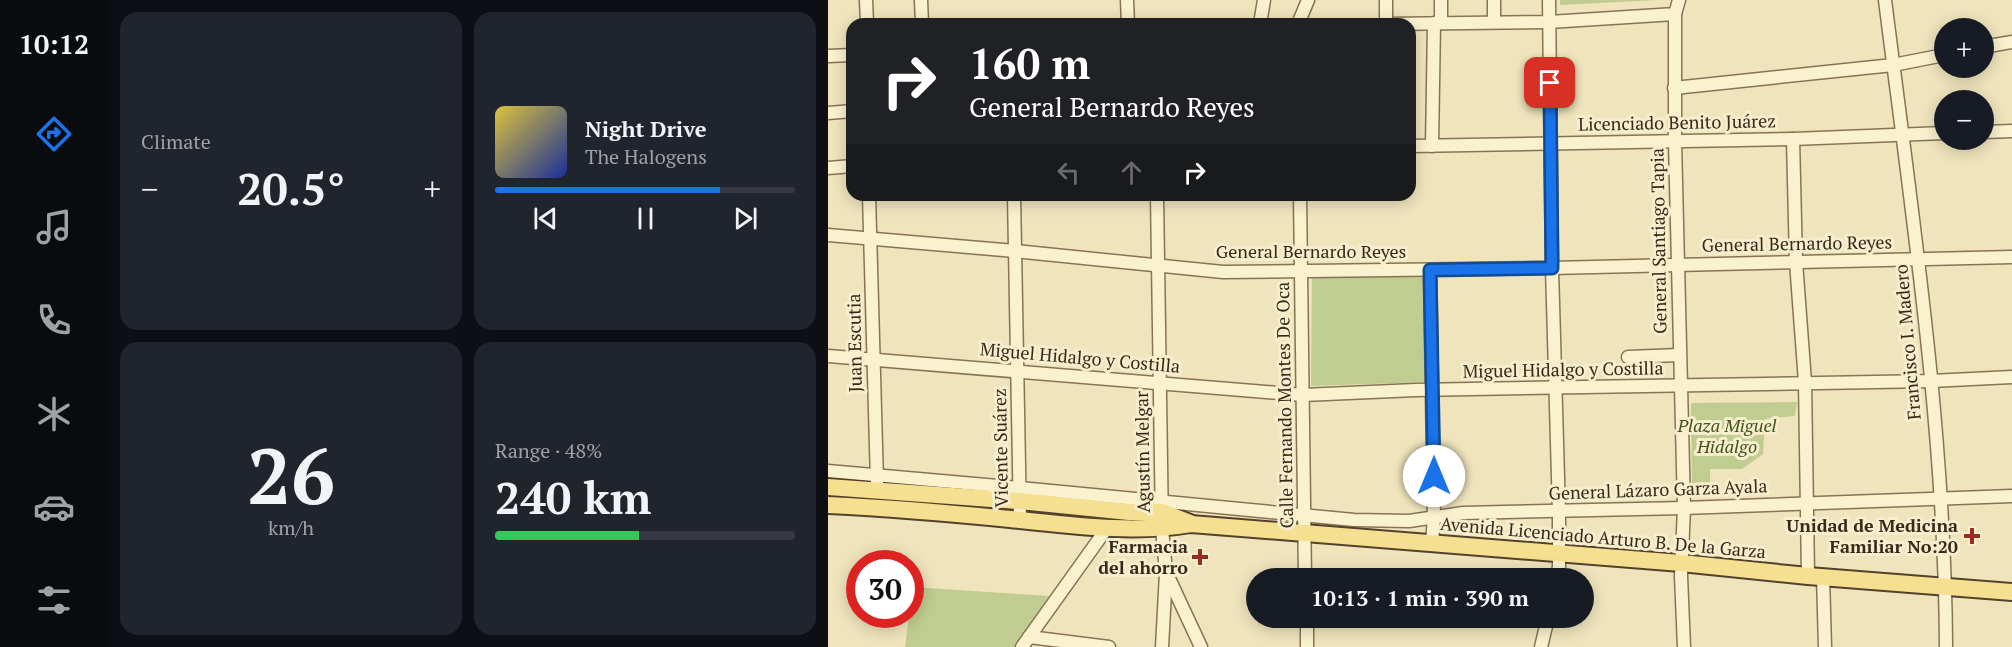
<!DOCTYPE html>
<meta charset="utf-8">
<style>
body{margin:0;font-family:"PT Serif",serif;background:#20242c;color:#f1f3f6;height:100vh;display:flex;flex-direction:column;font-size:22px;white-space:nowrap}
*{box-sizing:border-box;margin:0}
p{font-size:20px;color:#9ea1a6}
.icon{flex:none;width:33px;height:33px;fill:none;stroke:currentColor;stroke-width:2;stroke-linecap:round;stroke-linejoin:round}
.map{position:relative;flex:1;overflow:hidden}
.sheet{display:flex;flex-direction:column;gap:12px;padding:12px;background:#0d0f14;width:720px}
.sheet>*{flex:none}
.banner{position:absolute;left:18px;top:18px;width:570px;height:183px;border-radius:18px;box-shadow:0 3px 15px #0003;background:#202124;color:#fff;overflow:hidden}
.buttons{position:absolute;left:1106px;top:18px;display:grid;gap:12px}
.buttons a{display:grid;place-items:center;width:60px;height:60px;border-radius:50%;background:#171b24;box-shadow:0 3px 15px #0003;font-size:30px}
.speed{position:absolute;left:18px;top:550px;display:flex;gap:12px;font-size:30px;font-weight:700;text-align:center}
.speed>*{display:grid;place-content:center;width:78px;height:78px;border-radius:50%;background:#171b24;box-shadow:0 3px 15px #0003;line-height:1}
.speed .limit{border:9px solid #d22;background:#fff;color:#111}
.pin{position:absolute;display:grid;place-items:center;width:51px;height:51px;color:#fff;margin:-26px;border-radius:12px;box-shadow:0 3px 9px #0006}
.me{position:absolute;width:66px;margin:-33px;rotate:0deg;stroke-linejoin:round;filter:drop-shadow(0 0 4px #0008)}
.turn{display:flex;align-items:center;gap:21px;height:126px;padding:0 24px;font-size:27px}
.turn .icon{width:78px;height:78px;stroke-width:2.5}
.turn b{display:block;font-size:42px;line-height:51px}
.lanes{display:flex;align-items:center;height:57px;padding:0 24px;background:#0003;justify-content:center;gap:30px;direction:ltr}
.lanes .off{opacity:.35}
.big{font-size:45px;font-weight:700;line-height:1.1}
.sheet .tile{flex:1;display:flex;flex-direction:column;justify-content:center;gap:9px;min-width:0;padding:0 21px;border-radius:18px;background:#20242c}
.sheet .dial{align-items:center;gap:0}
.dial b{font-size:78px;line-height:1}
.song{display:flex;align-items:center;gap:18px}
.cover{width:72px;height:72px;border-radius:9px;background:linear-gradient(135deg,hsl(50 70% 55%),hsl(230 70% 35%))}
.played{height:6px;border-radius:3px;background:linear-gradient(90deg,#1a73e8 75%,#363941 75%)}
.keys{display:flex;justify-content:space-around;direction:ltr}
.heat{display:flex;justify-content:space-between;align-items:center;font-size:33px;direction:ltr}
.charge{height:9px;border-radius:4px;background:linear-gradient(90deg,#34c759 48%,#363941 0)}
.sheet .tiles{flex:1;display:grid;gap:12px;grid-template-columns:repeat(2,1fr)}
.trip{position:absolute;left:418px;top:568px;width:348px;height:60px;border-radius:30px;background:#171b24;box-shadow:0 3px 15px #0003;font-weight:700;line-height:60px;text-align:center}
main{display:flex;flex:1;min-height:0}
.menu{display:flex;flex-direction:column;width:108px;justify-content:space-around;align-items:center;background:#090b0e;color:#9ea1a6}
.menu .icon{width:42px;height:42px}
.menu .selected{color:#1a73e8}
.menu b{font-size:27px;color:#f1f3f6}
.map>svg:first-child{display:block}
</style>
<main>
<nav class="menu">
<b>10:12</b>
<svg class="icon selected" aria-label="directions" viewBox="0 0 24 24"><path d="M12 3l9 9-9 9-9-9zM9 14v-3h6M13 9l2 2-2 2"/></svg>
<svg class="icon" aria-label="music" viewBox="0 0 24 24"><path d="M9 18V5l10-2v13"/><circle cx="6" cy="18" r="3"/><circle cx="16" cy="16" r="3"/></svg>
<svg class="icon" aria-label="phone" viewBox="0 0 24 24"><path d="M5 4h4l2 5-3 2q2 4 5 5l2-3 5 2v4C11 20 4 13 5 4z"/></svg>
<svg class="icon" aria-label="climate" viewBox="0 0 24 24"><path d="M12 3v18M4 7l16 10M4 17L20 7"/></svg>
<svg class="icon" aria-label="car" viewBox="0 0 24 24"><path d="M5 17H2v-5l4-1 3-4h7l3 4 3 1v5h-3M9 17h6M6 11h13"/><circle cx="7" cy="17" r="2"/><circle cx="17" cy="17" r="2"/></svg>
<svg class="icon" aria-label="filters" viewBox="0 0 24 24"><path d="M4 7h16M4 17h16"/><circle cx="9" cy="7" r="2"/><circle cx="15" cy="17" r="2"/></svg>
</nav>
<section class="sheet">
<div class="tiles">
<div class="tile"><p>Climate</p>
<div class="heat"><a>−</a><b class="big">20.5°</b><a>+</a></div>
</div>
<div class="tile">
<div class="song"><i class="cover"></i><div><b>Night Drive</b><p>The Halogens</p></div></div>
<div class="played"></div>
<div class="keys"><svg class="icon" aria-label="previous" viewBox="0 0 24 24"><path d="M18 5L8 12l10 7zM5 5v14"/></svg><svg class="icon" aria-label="pause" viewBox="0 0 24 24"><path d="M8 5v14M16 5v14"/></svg><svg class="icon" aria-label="next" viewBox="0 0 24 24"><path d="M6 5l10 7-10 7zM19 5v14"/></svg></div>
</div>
<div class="tile dial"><b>26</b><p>km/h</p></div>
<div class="tile"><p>Range · 48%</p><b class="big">240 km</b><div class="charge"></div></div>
</div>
</section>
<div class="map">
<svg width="1184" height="647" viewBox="0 0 1184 647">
<rect width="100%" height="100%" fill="#efe4bc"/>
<g fill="#c1cd90">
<polygon points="732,0 830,0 732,5"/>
<polygon points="484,274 598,276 601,382 483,386"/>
<polygon points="969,402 967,416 937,419 935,454 914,469 882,469 882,492 864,493 863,403"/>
<polygon points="85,587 221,596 186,647 77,647"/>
</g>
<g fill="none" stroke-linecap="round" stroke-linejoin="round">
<defs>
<g id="minor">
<polyline points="38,0 39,24"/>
<polyline points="93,0 94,24"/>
<polyline points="299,0 300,24"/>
<polyline points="721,0 724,268 731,512 731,567 728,579"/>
<path d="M1057,0c27,214 60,430 61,647"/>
<polyline points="847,14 847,142 856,508 853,576 856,647"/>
<polyline points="666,22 666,0"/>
<polyline points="613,23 613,0"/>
<polyline points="432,24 436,0"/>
<polyline points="470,24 480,0"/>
<polyline points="558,24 558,0"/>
<polyline points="559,24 721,22 847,14 851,0"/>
<polyline points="1155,47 1184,42"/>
<polyline points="0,56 24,55"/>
<polyline points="846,88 1065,65 1116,55"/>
<polyline points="0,113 24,111"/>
<polyline points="1155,132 1184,131"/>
<polyline points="965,139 968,262 977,382 980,576"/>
<polyline points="582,146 965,139 1116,133"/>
<polyline points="604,146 606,23"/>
<polyline points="0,168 24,166"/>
<polyline points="41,195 49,482"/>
<polyline points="186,195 192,520"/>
<polyline points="329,195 334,529 338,572 373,647"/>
<polyline points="472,195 477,579"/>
<polyline points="0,235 187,251 395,272 724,268 1184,257"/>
<polyline points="602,270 606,518 604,542"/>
<polyline points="0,356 475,395 588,390 1103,381 1184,377"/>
<polyline points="800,357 851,355"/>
<polyline points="0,471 192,488 526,520 581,521 635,513 856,508 1184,496"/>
<polyline points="995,576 997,647"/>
<polyline points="479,618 479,647"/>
<polyline points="201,637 281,647"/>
<polyline points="194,647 279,528"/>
<polyline points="334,647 338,573"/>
<polyline points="713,647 720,618"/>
</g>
<g id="major">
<polyline points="0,487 192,501 301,512 334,512 362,523"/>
<path d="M0,505c61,3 121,8 182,14 60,6 121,15 181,5l490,39 127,13 204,16"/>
</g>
</defs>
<use href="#minor" stroke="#877455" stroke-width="15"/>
<use href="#major" stroke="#54412a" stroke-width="20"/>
<use href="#minor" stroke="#faf1cf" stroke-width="12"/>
<use href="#major" stroke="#f5df91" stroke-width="16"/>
</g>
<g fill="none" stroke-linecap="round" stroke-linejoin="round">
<defs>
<polyline id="route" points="606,476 602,270 724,268 722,83"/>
</defs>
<use href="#route" stroke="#114b97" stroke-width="15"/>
<use href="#route" stroke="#1a73e8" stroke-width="10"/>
</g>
<g fill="#992c23" stroke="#f6eecc" stroke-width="2">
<path d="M1141 527h6v6h6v6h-6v6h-6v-6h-6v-6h6z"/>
<path d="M369 548h6v6h6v6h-6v6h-6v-6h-6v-6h6z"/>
</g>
<g text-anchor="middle" stroke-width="6" stroke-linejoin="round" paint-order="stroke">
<g font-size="18" fill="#362a1b" stroke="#f6eecc">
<text transform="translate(849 123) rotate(-1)" y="6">Licenciado Benito Juárez</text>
<text transform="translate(831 241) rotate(-91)" y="6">General Santiago Tapia</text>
<text transform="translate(969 244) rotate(-1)" y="6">General Bernardo Reyes</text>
<text x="483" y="258">General Bernardo Reyes</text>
<text transform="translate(1080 342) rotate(-95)" y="6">Francisco I. Madero</text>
<text transform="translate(27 343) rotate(-91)" y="6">Juan Escutia</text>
<text transform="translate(252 358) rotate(5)" y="6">Miguel Hidalgo y Costilla</text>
<text transform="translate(735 370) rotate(-1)" y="6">Miguel Hidalgo y Costilla</text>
<text transform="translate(457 405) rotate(-91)" y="6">Calle Fernando Montes De Oca</text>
<text transform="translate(173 448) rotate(-91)" y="6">Vicente Suárez</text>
<text transform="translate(315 452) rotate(-91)" y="6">Agustín Melgar</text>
<text transform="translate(830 490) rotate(-2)" y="6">General Lázaro Garza Ayala</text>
<text transform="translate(775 538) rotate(5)" y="6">Avenida Licenciado Arturo B. De la Garza</text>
</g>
<g font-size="18" font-style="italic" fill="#425320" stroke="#f6eecc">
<text x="899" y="432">Plaza Miguel<tspan x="899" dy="21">Hidalgo</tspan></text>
</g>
<g font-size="18" font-weight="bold" fill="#362a1b" stroke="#f6eecc" text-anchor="end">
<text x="1130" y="532">Unidad de Medicina<tspan x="1130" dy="21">Familiar No:20</tspan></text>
<text x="360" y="553">Farmacia<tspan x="360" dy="21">del ahorro</tspan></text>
</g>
</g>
</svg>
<div class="buttons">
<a>+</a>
<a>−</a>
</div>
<div class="speed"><div class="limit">30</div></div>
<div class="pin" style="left:722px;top:83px;background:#d93025"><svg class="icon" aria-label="arrive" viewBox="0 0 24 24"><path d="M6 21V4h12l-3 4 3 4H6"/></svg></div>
<svg class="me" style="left:606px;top:476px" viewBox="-20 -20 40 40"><circle r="19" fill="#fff"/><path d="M0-13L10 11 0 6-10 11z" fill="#1a73e8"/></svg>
<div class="trip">10:13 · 1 min · 390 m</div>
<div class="banner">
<div class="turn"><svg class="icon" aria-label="right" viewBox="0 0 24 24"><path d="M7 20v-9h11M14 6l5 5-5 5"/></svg><div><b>160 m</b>General Bernardo Reyes</div></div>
<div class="lanes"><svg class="icon off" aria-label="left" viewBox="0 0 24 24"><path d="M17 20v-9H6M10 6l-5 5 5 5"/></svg><svg class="icon off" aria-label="ahead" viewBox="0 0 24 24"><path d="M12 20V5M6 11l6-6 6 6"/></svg><svg class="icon" aria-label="right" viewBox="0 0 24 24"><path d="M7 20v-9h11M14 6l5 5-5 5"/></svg></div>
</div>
</div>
</main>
